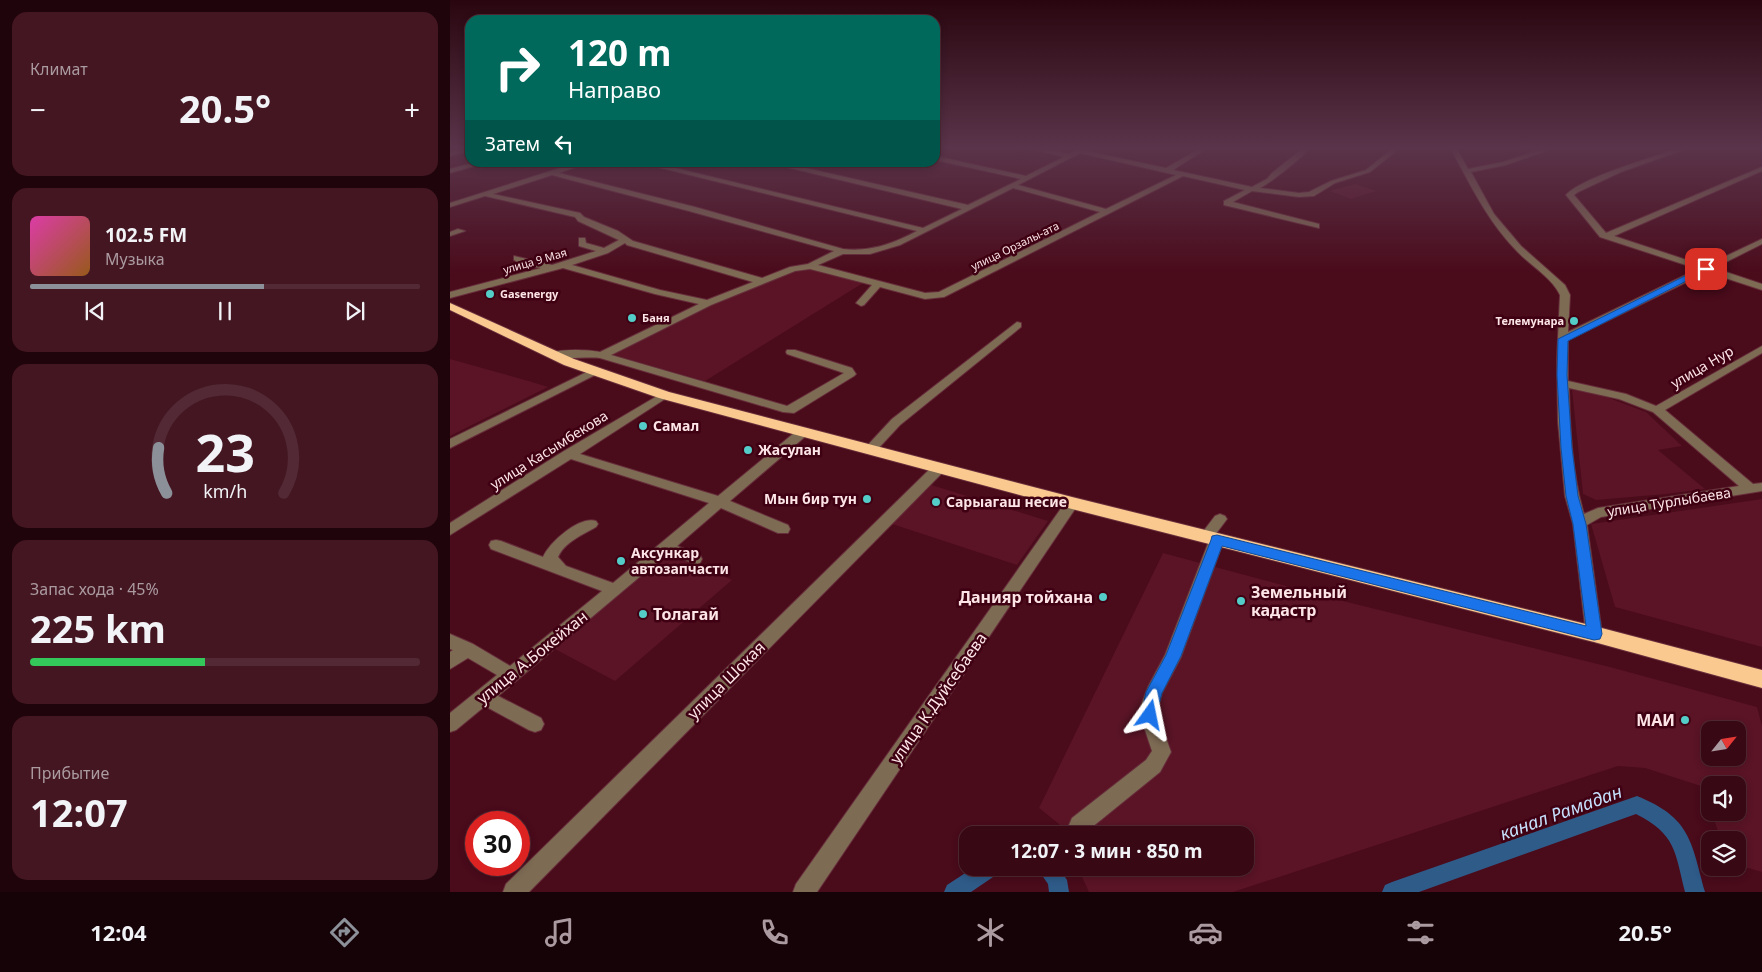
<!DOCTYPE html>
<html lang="ru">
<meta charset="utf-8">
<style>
body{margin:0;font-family:"Noto Sans",sans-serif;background:#431622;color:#f1f3f6;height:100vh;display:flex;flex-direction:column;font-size:19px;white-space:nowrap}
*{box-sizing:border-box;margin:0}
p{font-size:16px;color:#ab9aa0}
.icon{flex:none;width:28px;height:28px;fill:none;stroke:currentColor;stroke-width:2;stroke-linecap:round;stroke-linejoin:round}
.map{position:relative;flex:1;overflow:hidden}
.details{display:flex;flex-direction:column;gap:12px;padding:12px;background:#1f040b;width:450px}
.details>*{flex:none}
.banner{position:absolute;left:15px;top:15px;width:475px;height:152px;border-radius:15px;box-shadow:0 2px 8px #0003,0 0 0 1px #522934;background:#00695c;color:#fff;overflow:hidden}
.needle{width:32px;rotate:60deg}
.controls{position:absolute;left:1251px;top:721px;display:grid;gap:10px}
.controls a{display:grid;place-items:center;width:45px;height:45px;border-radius:10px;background:#380814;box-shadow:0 2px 8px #0003,0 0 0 1px #522934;font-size:25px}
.speed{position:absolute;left:15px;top:811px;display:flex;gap:10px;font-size:25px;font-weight:700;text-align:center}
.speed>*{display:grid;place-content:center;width:65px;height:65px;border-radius:50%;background:#380814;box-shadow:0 2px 8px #0003,0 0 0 1px #522934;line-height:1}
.speed .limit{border:8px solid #d22;background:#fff;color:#111}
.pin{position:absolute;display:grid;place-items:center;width:42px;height:42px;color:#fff;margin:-21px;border-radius:10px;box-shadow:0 2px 8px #0006}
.me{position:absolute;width:55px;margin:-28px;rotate:12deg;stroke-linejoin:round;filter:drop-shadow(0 0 4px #0008)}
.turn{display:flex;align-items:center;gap:18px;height:105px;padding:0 20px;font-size:22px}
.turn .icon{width:65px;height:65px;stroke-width:2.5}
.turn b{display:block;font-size:35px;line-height:42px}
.then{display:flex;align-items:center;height:48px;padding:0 20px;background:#0003;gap:10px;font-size:19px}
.big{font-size:38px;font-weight:700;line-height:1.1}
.details .tile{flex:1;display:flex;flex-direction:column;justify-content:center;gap:8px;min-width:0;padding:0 18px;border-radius:15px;background:#431622}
.details .dial{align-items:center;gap:0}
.dial svg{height:130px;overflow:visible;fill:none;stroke:#522934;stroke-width:7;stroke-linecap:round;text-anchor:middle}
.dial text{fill:#f1f3f6;stroke:none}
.song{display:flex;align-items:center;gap:15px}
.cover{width:60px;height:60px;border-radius:8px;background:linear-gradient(135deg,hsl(320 70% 55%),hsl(30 70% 35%))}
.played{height:5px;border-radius:2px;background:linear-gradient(90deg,#8c9099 60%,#522934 60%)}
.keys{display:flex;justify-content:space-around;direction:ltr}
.heat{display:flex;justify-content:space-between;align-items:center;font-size:28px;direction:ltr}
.charge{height:8px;border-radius:4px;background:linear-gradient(90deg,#34c759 45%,#522934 0)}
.trip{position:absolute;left:509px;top:826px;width:295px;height:50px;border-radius:15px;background:#380814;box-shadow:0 2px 8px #0003,0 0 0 1px #522934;font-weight:700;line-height:50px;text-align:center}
.tab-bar{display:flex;height:80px;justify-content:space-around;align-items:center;background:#160308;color:#ab9aa0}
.tab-bar .icon{width:35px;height:35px}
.tab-bar .on{color:#8c9099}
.tab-bar b{font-size:22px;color:#f1f3f6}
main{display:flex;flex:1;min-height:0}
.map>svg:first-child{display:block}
</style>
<main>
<section class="details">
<div class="tile"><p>Климат</p>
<div class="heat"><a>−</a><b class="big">20.5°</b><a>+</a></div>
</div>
<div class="tile">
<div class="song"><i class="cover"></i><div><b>102.5 FM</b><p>Музыка</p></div></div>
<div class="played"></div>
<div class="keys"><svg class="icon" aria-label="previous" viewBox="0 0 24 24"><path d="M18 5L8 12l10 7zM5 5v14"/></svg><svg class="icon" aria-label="pause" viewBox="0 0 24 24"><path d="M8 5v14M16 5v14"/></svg><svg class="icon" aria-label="next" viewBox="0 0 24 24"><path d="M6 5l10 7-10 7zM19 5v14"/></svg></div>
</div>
<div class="tile dial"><svg viewBox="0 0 100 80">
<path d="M14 69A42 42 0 1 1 86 69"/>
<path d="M14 69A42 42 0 0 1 9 41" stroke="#8c9099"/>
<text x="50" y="56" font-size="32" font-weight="700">23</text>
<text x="50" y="72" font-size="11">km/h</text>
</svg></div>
<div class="tile"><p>Запас хода · 45%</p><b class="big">225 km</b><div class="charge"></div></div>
<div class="tile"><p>Прибытие</p><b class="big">12:07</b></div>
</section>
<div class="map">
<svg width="1312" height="892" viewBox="0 0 1312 892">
<rect width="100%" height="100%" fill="#4a0b1b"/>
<g fill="#5a1426" fill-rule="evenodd">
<polygon points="905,184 926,191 901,199 880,191"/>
<polygon points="358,269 413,283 255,381 161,354 263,303 348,270"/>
<polygon points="0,359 82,382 98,387 0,436"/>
<polygon points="1122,390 1146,393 1196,412 1232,446 1208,450 1255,489 1216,494 1146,500 1133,494"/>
<polygon points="475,483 598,521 567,565 436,522"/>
<polygon points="1312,499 1312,647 1165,607 1141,524"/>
<polygon points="218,552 282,580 165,681 103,648"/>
<path d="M713,553l164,44 283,70 147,40 5,19v146l-24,-7v-25h-17l-9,-27 26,-1v-27h-28v21l-6,-19 -59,-19 -27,-2 -385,126h-144l-11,-24h167v-33h-181l-5,-11 -20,-16zM1260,730h28v28h-28z"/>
</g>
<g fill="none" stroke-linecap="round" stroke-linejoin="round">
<g fill="#2f5b89" fill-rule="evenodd">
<path d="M1187,796c54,22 54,45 68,96h-20c-10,-40 -9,-58 -49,-78l-217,78h-37l3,-7 7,-3z"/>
<polygon points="523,868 549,868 546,875 521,892 494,892 497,885"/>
<polygon points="587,868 609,868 617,880 619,892 599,892 598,884"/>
</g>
<defs>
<g id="minor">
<polygon points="12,149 20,149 20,151 0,156 0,152"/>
<path d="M582,149h12l25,5 7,-4 11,-1 -1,2 80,17 33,-19h7l-33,21 79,17 15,-8 5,-6 30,-24h7c-10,11 -36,32 -49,39l39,5 10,-1 22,-11 35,-11 26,-21h7l-29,23 -35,11 -21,13 -15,1 -47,-6 -19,11 86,22v4l-95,-23v-4l21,-11 -62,-14 -239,121 -19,2 -45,-12 -16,18 -3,1 -5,-3 16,-18 -62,-16 -15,2 -84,34 -100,50 176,51 57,-33 -57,-19 -1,-2 1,-2h8l57,18 4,6 -2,2 -60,37 -11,-1 -183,-54c-12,-2 -46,3 -52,-3 8,-7 40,-5 52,-3l99,-48 -44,-10 -92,-26 -113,30v-6l91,-24 -18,-3 -9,-5v-4l38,9 44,-14 -17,-5v-8h6l1,5 18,5 15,-8 -41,-19 -3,-4 -90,-21 -35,11v-4l129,-41h11l-31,11 136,34 148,42c27,3 50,-5 74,-18l-280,-69h13l273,66 39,-19 -197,-47h14l189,43 53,-26 -86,-19v-4l91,20 38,-19zM630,153l96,22 -70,34 -88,-24zM102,175l137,36 145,40 -26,13 -18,3 -28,11 -129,-37 -15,-10 -34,-14 -4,-4 -87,-19zM563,188l87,24 -161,80 -14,1 -107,-28 25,-11h27l30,-9zM175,243l2,2 126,37 -46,18 -47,-10 -88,-25 36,-12z"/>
<path d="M1001,149h6l11,20 35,-7 40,-13h9l-46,16 -35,7 23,42 27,32 44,39 5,10 -2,37 130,-63 -98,-32 -34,-42c15,-17 87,-38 111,-46h9l-65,23 -43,20 -4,3 32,38 156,-66v4l-148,65 91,30 57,-27v5l-48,24 48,16v6l-55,-18 -139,68v41l58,13 30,12 106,-60v7l-97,57 88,74 9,-1v8l-161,26 -14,8 15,109 -2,5 -6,2 -6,-2 -2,-5 -13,-110 -8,-28 -7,-74 -1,-63 3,-64c-9,-19 -31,-30 -45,-46 -28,-29 -45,-65 -64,-100zM1119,388l50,11 34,13 86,74 -141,22 -14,6c-12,-40 -14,-85 -15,-126z"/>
<polygon points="26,162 39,162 0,173 0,169"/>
<polygon points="8,229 15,231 0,236 0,232"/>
<polygon points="567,322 571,323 571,327 450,425 424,453 416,453 414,450 416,447 442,419"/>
<polygon points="143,369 147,370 148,372 147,374 0,448 0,439"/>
<path d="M214,392l6,3 -2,2 -88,57 138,42 81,-67h8l2,3 -2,3 -77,66 58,24 2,4 -2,4h-10l-57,-25 -44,38 23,9 2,4 -2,4 -5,1 -27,-11 -170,143 43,22 3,6 -3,6 -6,2 -6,-2 -44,-24 -29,24 -6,2v-19l47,-38 -29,-17 -18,11v-17l3,-2 -3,-1v-15l23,10 37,22 92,-75 -111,-42 -2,-4 2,-4 5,-1 5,1 42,16c7,-15 36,-41 53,-36l2,3 -2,3c-14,8 -31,15 -38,30l8,9 47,17 96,-80 -138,-44 -121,76v-12l114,-72z"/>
<polygon points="489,464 495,468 494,471 79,892 53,892 56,884 484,465"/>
<polygon points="622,498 627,500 629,503 627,506 367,892 343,892 346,884 617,500"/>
<polygon points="770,514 775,516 777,519 765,535 772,536 774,540 731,657 712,693 709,705 711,724 721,752 710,772 636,832 629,835 622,832 619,825 622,818 696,760 702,751 693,724 691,705 698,687 715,655 759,541 751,541 749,537 765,516"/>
</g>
<polygon id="highway" points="0,303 124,359 219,392 622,497 1144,626 1312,670 1312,688 1144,642 622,509 209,398 114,365 0,310"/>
</defs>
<use href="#minor" stroke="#672e3b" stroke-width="2"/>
<use href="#highway" stroke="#672e3b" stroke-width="2"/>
<use href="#minor" fill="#7e6b54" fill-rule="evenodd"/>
<use href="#highway" fill="#f9c98f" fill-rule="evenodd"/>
</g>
<linearGradient id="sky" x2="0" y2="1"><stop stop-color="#29060f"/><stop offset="0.54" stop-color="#5a344a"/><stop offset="1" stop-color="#5a344a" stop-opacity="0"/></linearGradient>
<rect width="1312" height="274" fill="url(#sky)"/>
<polygon fill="#1a73e8" stroke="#114b97" points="1253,267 1260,269 1118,341 1117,375 1122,448 1128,496 1136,524 1152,634 1150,639 1144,640 772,546 731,656 712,693 705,720 700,722 694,720 691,715 696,692 716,655 761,540 762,536 767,535 1136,626 1123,524 1116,496 1111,448 1107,375 1108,339"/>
<g fill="#54cdc8" stroke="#3e0012" stroke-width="2">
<circle cx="40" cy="294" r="5"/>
<circle cx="182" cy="318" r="5"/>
<circle cx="1124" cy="321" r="5"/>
<circle cx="193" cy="426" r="5"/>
<circle cx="298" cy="450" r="5"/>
<circle cx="417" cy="499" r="5"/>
<circle cx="486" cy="502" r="5"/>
<circle cx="171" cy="561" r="5"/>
<circle cx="653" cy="597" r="5"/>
<circle cx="791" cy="601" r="5"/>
<circle cx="193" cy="614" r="5"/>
<circle cx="1235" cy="720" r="5"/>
</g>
<g text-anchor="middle" stroke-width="5" stroke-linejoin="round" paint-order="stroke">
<g font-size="11" fill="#fde4e6" stroke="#3e0012">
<text transform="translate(565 246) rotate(-26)" y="4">улица Орзалы-ата</text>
<text transform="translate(85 261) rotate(-16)" y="4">улица 9 Мая</text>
</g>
<g font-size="11" font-weight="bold" fill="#fde4e6" stroke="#3e0012" text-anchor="start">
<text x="50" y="298">Gasenergy</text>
<text x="192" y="322">Баня</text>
<text x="1114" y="325" text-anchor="end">Телемунара</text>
</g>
<g font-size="14" fill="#fde4e6" stroke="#3e0012">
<text transform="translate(1252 367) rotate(-30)" y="5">улица Нур</text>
<text transform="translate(99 450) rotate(-32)" y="5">улица Касымбекова</text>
<text transform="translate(1219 502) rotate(-9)" y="5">улица Турлыбаева</text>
</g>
<g font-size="14" font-weight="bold" fill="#fde4e6" stroke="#3e0012" text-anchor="start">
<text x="203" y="431">Самал</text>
<text x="308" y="455">Жасулан</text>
<text x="407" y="504" text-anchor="end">Мын бир тун</text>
<text x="496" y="507">Сарыагаш несие</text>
<text x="181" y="558">Аксункар<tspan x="181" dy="16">автозапчасти</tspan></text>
</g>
<g font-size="16" font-weight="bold" fill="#fde4e6" stroke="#3e0012" text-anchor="start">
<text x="801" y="598">Земельный<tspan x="801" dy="18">кадастр</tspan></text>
<text x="643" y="603" text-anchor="end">Данияр тойхана</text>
<text x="203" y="620">Толагай</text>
<text x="1225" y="726" text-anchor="end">МАИ</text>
</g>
<g font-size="16" fill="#fde4e6" stroke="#3e0012">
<text transform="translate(82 657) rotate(-39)" y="6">улица А.Бокейхан</text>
<text transform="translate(276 680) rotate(-45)" y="6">улица Шокая</text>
<text transform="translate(488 698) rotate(-55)" y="6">улица К.Дуйсебаева</text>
</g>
<g font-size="18" font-style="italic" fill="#c6dffc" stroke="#3e0012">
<text transform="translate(1111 813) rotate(-20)" y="6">канал Рамадан</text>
</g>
</g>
</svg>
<div class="controls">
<a><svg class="needle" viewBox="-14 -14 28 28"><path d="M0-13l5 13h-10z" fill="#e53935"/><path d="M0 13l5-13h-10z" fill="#ab9aa0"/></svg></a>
<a><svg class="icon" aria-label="sound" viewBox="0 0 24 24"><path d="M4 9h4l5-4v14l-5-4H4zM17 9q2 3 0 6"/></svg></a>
<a><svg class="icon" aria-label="layers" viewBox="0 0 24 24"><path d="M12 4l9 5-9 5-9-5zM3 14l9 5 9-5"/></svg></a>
</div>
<div class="speed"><div class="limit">30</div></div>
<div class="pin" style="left:1256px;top:269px;background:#d93025"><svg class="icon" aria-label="arrive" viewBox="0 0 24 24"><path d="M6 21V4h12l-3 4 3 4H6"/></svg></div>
<svg class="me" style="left:700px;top:715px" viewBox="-20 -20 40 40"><path d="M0-17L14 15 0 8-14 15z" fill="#1a73e8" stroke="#fff" stroke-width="4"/></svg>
<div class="trip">12:07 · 3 мин · 850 m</div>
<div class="banner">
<div class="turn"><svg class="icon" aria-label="right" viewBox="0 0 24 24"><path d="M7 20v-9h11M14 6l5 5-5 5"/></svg><div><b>120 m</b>Направо</div></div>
<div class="then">Затем<svg class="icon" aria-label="left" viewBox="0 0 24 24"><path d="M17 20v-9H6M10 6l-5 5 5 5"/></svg></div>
</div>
</div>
</main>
<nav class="tab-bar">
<b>12:04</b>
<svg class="icon on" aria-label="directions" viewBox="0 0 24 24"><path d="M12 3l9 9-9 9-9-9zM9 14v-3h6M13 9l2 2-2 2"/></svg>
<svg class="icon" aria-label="music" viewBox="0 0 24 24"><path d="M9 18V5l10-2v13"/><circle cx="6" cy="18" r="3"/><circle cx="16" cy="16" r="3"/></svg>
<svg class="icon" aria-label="phone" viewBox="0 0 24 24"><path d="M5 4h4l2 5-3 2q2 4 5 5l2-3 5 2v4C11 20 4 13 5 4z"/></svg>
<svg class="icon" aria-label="climate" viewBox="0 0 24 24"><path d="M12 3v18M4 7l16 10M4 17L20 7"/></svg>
<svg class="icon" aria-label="car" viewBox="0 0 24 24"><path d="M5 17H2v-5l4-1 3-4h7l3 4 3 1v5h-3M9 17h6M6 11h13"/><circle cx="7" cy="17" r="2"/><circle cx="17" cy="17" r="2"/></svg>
<svg class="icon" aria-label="filters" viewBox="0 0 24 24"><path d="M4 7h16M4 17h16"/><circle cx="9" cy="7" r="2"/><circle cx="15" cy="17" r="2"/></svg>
<b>20.5°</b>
</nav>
